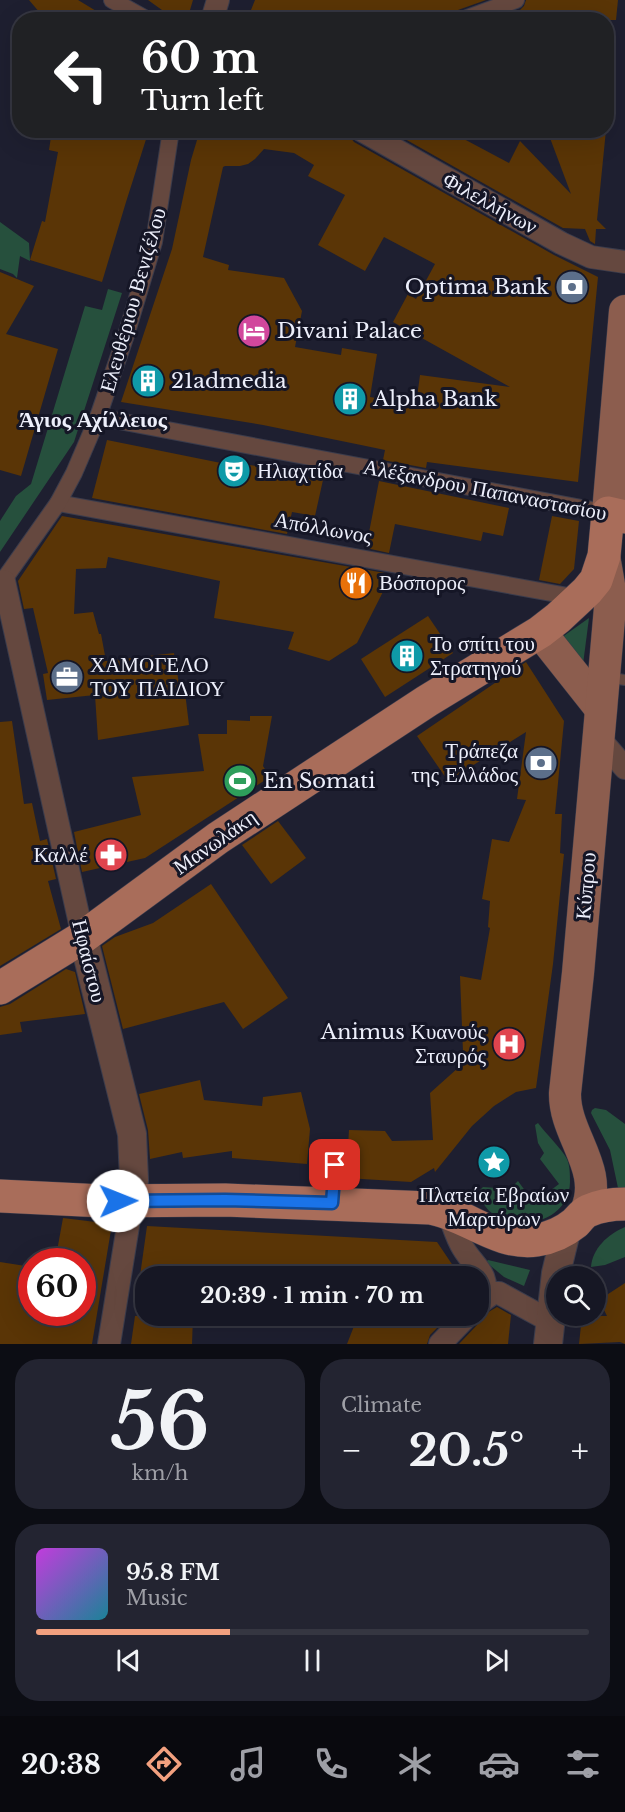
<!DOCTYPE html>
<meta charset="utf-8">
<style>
body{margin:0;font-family:"Libre Baskerville",serif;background:#232431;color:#f1f3f6;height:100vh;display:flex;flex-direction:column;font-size:22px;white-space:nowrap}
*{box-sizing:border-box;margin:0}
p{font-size:20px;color:#9e9fa6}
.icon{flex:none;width:33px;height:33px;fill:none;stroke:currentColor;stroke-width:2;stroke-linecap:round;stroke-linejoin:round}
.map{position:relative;height:1344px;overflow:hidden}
.panel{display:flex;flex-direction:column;gap:15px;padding:15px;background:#0c0d14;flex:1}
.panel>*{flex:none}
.top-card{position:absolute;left:12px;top:12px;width:602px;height:126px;border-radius:24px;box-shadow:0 6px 24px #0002,0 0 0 2px #353641;background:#202124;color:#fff;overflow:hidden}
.controls{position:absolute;left:546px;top:1266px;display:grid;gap:12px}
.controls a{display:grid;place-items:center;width:60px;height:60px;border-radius:50%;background:#161724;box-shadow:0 6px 24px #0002,0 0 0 2px #353641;font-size:30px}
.speed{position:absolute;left:18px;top:1248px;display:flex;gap:12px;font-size:30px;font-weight:700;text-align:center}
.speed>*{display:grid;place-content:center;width:78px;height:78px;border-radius:50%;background:#161724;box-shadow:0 6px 24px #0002,0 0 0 2px #353641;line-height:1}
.speed .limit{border:9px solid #d22;background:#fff;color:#111}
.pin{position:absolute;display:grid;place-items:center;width:51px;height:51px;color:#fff;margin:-26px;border-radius:12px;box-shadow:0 3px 9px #0006}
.me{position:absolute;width:66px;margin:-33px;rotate:89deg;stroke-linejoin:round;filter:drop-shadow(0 0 4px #0008)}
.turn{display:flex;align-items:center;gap:21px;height:126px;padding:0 30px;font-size:27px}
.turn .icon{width:78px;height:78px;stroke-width:2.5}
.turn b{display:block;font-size:42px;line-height:51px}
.big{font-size:45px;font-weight:700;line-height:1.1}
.panel .widget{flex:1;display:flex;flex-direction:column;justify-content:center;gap:9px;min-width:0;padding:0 21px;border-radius:24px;background:#232431}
.panel .dial{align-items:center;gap:0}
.dial b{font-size:78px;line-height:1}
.song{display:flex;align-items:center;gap:18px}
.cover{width:72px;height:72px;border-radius:9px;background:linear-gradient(135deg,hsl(290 70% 55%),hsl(190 70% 35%))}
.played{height:6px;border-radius:3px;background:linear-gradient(90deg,#f2a07f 35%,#353641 35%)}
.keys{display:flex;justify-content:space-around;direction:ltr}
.heat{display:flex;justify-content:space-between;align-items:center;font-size:33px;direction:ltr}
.panel .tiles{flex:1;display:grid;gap:15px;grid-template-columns:1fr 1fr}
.widget:last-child{grid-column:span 2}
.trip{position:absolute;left:135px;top:1266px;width:354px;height:60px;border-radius:24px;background:#161724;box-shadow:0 6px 24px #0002,0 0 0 2px #353641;font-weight:700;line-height:60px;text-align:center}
.dock{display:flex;height:96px;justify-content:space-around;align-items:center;background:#09090e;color:#9e9fa6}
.dock .icon{width:42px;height:42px}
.dock .active{color:#f2a07f}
.dock b{font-size:27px;color:#f1f3f6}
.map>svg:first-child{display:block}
</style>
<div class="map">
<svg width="625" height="1344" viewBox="0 0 625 1344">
<rect width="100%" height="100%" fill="#1e1f30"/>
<g fill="#26503d">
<polygon points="0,222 29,243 30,261 20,256 17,278 13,274 0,269"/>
<polygon points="108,289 122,293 74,442 0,552 0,521 16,496 31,484 85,306 102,310"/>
<polygon points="589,618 582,672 558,640"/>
<polygon points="595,1108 606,1110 625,1124 625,1193 618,1188 610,1150 591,1113 592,1110"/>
<path d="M538,1123c8,11 23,25 29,36 3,7 3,16 3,23 -1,52 -85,53 -91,9l4,-4 27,2 8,-8 16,22 25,-19 -19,-25 4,-6 -6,-10 -3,-18z"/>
<path d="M625,1227v30l-20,8 -14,2c1,-18 17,-33 34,-40z"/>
<polygon points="488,1260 530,1270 524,1286 504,1277 486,1262"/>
</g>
<g fill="#5a3506" fill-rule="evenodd">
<polygon points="29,0 78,0 111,20 46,20"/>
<polygon points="148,0 193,0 187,20 176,20"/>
<polygon points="255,0 486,0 458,10 454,14 452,20 247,20"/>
<polygon points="526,0 618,0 616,20 494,20 520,10 524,6"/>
<polygon points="52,130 149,130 126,202 102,282 30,260 42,221 45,222 58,152 49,150"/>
<path d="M200,130h148l2,7 4,5 200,113 44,22 -20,205 -151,-20 -1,6 -43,-8 2,-10 -24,-5 -98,-20 -142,-23 51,-153 19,-89zM264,149l30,4 20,12 -6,11 37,19 -27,50 47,26 19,-34 51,27 -19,35 -8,-5 -15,28 117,65 -90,-12 -4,30 -46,-8 7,-43 -35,-6 -1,7 -46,-8 7,-36 -18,-33 -56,-8 1,-5 -26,-8 20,-90 2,-1h15l8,-2 7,-5z"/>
<polygon points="389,130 447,130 509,163 520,141 571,194 547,130 606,130 597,220 606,229 596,229 595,244 590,241 585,229 563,228"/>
<polygon points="0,272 34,286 6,334 58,349 21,476 0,470"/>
<polygon points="107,440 226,464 226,461 281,470 281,468 300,472 300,475 323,480 315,516 292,512 287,534 92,498"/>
<polygon points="379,481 509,508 503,536 483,532 481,541 395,524 389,553 366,548"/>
<polygon points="62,516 385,573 385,575 391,576 357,643 329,661 288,649 294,632 214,618 220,581 108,557 106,568 76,569 74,614 93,612 99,634 101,634 106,661 174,653 179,684 184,684 189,725 98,740 95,695 47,700 43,674 48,673 33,608 24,609 18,581"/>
<polygon points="552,516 579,521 574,569 560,584 539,580"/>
<polygon points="428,616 453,653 385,697 361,659"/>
<polygon points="526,662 564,721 555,814 562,814 560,853 564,854 553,964 536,1088 516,1092 494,1106 472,1126 435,1172 434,1168 411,1182 346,1178 349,1130 385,1131 392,1141 433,1140 430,1093 468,1059 463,1052 460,976 481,980 490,928 488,927 490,901 482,899 492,839 509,842 526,800 517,799 526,732 448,781 417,736"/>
<polygon points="250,716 272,716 263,766 270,777 145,858 82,872 74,832 141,815 132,777 204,771 198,734 227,734 227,720 250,721"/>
<polygon points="12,721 24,804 32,803 40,841 47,839 56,879 48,881 61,929 0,966 0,722"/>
<polygon points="278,821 306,858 271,884 242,845"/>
<polygon points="211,884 288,998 243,1029 224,1002 123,1029 102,946 115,937 153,923"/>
<polygon points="66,969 75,972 85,1014 20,1022 22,1032 0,1035 0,1007 10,1004"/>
<polygon points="200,1080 204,1100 262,1106 263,1097 301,1092 310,1129 307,1164 232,1158 232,1151 183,1158 182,1152 150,1159 148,1130 139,1094"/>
<polygon points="63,1218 112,1224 92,1344 0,1344 0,1262 32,1267 32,1285 27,1312 82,1312 82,1262 55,1262"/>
<polygon points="147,1226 437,1242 460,1276 352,1276 302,1269 302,1276 140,1276"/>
<polygon points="625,1283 625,1344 620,1342 579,1344 582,1316 607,1316 599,1300"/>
<polygon points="497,1307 511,1315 508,1344 459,1344 477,1325 480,1317"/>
<polygon points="135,1316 193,1316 192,1344 131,1344"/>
<polygon points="358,1316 449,1316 430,1335 427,1344 347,1344"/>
</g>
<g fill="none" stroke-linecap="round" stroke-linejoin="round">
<defs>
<g id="service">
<polyline points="607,677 625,680"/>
<polyline points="333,1201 335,1165"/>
</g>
<g id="pedestrian">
<polyline points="112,0 148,20"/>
<polyline points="462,20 516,0"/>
<polyline points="98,417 608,513"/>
<polyline points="58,503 579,598"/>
<polyline points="0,585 58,503 74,473 98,417 126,335 154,242 171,130"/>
</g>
<g id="minor">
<polyline points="212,20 218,0"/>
<polyline points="361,130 561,243 591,257 625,262"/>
<polyline points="4,581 83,937"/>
<polyline points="599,738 625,768"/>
<path d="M448,1212c5,12 8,25 15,36 11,19 27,25 21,50"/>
<polyline points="478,1304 493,1293 499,1293 550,1321"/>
<polyline points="109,1344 132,1201"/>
<polyline points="440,1344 467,1316"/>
</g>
<g id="tertiary">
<polyline points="83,937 132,1134 134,1180 132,1201"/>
<polyline points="548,1344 556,1273 567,1228"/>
</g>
<g id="secondary">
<polyline points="608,513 625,311"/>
<polyline points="540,632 601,709"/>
<path d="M586,1211c19,-42 -22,-76 -21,-118l13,-120 33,-377 -7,-40"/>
</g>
<g id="primary">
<polyline points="0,988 83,937 218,838 427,701 540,632 558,618 587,591 596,580 604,556 608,513 625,517"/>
<path d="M0,1196l103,5 122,-1 205,8c37,6 68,38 107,32 13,-2 27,-8 38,-17 4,-4 8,-10 13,-12 11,-5 25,-7 37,-7"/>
</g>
</defs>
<use href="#service" stroke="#3b3c4c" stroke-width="12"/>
<use href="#pedestrian" stroke="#3b3c4c" stroke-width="18"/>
<use href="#minor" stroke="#3b3c4c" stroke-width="24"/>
<use href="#tertiary" stroke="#3b3c4c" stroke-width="30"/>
<use href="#secondary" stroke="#3b3c4c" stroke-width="33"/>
<use href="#primary" stroke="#3b3c4c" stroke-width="34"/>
<use href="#service" stroke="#65483f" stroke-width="10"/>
<use href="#pedestrian" stroke="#65483f" stroke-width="16"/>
<use href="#minor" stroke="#65483f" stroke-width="22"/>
<use href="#tertiary" stroke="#65483f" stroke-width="28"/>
<use href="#secondary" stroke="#8c5d4e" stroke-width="32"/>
<use href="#primary" stroke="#a96d5a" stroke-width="33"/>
</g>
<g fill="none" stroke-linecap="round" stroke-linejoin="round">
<defs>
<polyline id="route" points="118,1201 225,1200 332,1203 335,1165"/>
</defs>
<use href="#route" stroke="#114b97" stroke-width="15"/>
<use href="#route" stroke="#1a73e8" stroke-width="10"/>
</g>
<defs>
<symbol id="bank-disc" viewBox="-11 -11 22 22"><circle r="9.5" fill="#5c6f8a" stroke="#151626"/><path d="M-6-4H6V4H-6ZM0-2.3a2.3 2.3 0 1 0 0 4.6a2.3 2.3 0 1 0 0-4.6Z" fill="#fff"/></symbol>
<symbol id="hotel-disc" viewBox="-11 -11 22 22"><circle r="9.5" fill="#d1479c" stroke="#151626"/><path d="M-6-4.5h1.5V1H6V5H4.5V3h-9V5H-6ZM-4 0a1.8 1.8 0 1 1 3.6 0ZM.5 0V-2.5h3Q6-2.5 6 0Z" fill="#fff"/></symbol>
<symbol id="building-disc" viewBox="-11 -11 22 22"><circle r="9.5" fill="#0f9aa8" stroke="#151626"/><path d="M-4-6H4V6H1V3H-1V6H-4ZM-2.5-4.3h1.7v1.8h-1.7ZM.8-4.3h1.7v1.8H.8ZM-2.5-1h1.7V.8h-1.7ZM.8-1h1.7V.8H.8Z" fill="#fff"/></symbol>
<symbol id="theatre-disc" viewBox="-11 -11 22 22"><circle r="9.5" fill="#0f9aa8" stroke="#151626"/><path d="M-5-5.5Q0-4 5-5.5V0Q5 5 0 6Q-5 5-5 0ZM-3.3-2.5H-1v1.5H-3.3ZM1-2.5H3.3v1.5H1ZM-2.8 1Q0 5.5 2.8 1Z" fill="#fff"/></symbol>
<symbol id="restaurant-disc" viewBox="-11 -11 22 22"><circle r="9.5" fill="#e8710a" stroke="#151626"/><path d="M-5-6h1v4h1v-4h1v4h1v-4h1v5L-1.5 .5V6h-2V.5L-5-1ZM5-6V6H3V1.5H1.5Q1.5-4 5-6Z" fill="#fff"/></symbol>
<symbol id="office-disc" viewBox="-11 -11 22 22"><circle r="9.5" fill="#5c6f8a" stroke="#151626"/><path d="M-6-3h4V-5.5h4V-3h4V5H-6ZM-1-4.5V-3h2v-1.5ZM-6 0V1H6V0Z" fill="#fff"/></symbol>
<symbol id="stadium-disc" viewBox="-11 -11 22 22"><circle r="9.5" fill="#2e9e5b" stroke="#151626"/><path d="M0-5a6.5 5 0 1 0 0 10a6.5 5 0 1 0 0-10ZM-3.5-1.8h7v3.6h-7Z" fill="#fff"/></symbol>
<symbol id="pharmacy-disc" viewBox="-11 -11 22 22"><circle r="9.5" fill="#e0444e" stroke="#151626"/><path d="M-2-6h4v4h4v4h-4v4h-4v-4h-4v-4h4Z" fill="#fff"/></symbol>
<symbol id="hospital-disc" viewBox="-11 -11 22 22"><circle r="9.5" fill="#e0444e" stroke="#151626"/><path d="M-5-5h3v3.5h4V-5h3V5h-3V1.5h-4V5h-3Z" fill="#fff"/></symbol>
<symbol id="sight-disc" viewBox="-11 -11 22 22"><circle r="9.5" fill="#0f9aa8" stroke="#151626"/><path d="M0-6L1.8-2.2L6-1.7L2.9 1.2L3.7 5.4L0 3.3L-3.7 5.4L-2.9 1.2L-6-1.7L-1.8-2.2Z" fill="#fff"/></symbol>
</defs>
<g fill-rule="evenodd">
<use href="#bank-disc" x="553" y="268" width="38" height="38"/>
<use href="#hotel-disc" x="235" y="312" width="38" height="38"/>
<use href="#building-disc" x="129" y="362" width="38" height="38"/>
<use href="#building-disc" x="331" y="380" width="38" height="38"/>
<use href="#theatre-disc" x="215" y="452" width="38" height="38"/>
<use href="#restaurant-disc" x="337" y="564" width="38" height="38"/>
<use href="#building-disc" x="388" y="637" width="38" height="38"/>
<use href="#office-disc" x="48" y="658" width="38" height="38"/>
<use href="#bank-disc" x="522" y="744" width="38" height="38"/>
<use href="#stadium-disc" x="221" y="762" width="38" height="38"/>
<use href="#pharmacy-disc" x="92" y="836" width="38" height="38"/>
<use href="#hospital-disc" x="490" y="1025" width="38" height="38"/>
<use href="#sight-disc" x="475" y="1143" width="38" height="38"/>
</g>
<g text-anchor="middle" stroke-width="6" stroke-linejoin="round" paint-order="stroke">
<g font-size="21" fill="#edeffb" stroke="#151626">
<text transform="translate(490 203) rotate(29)" y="7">Φιλελλήνων</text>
<text transform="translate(133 300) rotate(-74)" y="7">Ελευθέριου Βενιζέλου</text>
<text transform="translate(485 490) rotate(11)" y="7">Αλέξανδρου Παπαναστασίου</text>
<text transform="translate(323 528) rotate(10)" y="7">Απόλλωνος</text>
<text transform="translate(215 842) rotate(-35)" y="7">Μανωλάκη</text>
<text transform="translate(586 886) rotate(-85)" y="7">Κύπρου</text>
<text transform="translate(89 961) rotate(76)" y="7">Ηφαίστου</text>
</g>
<g font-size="21" fill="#edeffb" stroke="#151626" text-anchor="start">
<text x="549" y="294" text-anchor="end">Optima Bank</text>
<text x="277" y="338">Divani Palace</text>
<text x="171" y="388">21admedia</text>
<text x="373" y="406">Alpha Bank</text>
<text x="257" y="478">Ηλιαχτίδα</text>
<text x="379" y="590">Βόσπορος</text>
<text x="430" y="651">Το σπίτι του<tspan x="430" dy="24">Στρατηγού</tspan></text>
<text x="90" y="672">ΧΑΜΟΓΕΛΟ<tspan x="90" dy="24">ΤΟΥ ΠΑΙΔΙΟΥ</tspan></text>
<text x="518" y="758" text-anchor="end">Τράπεζα<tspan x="518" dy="24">της Ελλάδος</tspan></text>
<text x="263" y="788">En Somati</text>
<text x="88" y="862" text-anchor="end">Καλλέ</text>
<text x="486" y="1039" text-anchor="end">Animus Κυανούς<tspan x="486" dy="24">Σταυρός</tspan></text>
<text x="494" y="1202" text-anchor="middle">Πλατεία Εβραίων<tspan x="494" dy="24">Μαρτύρων</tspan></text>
</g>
<g font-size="22" font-weight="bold" fill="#edeffb" stroke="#151626">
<text x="93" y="427">Άγιος Αχίλλειος</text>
</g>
</g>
</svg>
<div class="controls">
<a><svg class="icon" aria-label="search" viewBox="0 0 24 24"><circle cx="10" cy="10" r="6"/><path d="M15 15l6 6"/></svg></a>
</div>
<div class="speed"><div class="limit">60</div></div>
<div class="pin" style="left:335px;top:1165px;background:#d93025"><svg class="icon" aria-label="arrive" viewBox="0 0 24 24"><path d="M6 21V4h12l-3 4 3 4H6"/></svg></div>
<svg class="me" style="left:118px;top:1201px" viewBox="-20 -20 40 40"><circle r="19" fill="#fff"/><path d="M0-13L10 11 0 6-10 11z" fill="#1a73e8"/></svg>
<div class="trip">20:39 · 1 min · 70 m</div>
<div class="top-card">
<div class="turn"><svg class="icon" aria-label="left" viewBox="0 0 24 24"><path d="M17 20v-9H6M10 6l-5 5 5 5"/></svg><div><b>60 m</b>Turn left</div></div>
</div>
</div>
<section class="panel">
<div class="tiles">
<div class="widget dial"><b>56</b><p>km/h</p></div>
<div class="widget"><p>Climate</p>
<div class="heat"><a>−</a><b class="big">20.5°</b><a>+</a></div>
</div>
<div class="widget">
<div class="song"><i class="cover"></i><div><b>95.8 FM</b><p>Music</p></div></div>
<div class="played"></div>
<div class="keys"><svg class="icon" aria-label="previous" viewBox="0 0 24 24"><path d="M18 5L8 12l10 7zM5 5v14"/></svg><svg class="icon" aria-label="pause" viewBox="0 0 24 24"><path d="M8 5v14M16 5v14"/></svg><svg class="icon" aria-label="next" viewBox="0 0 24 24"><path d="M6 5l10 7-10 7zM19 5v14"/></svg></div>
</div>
</div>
</section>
<nav class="dock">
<b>20:38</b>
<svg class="icon active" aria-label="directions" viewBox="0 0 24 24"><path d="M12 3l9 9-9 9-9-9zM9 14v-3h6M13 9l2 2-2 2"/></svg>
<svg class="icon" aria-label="music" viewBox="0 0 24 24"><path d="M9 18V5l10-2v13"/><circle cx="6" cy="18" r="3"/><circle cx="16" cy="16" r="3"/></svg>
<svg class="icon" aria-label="phone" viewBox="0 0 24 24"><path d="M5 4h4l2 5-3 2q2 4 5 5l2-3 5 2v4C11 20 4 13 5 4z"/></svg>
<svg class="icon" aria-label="climate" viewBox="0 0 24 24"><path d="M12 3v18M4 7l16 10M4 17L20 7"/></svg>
<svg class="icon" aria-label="car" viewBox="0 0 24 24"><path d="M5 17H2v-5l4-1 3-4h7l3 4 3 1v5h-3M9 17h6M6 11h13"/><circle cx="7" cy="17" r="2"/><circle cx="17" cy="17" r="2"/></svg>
<svg class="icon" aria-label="filters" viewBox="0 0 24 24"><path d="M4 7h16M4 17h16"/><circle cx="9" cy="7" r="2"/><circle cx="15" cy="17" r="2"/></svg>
</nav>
